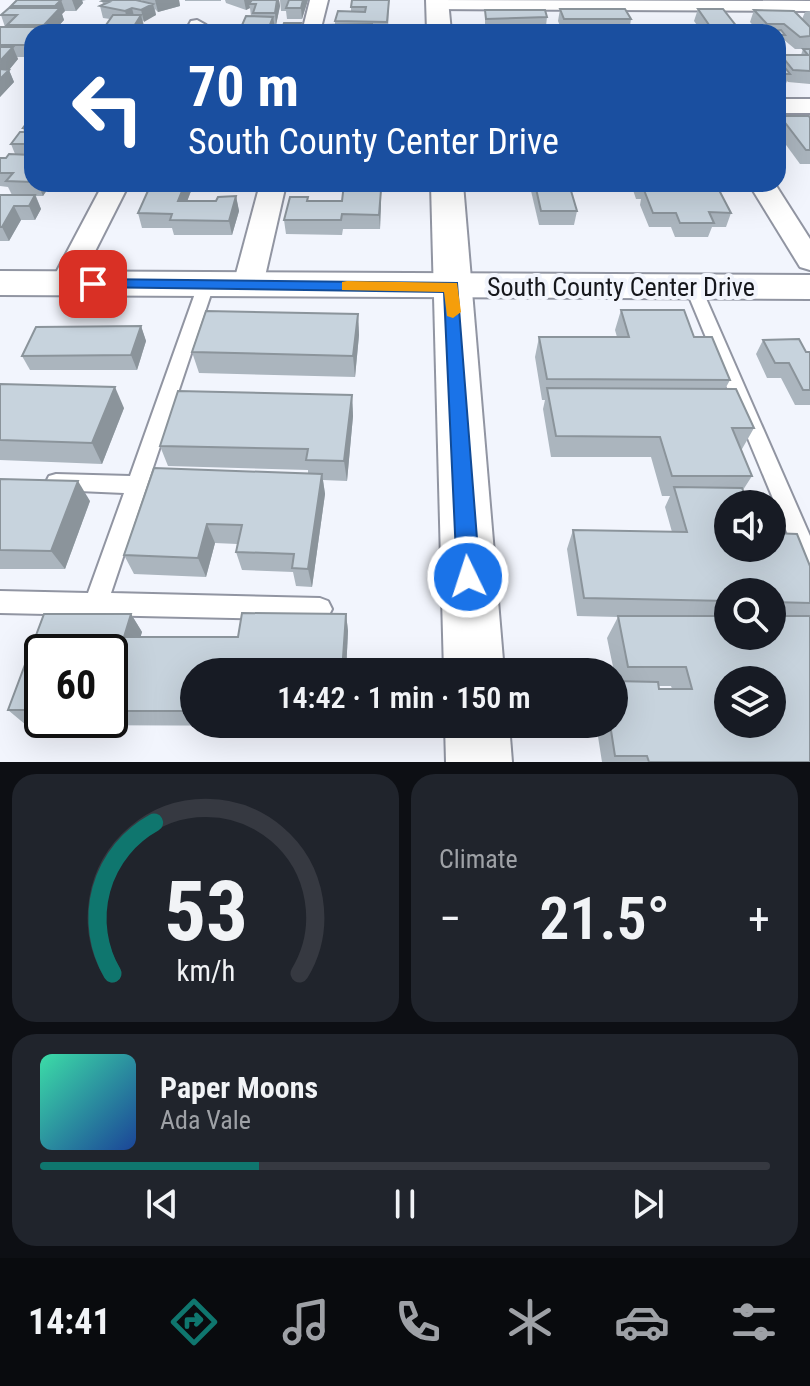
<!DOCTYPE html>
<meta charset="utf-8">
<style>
body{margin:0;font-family:"Roboto Condensed",sans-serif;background:#20242c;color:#f1f3f6;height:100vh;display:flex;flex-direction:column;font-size:30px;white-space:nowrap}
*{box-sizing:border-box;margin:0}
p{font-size:26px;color:#9ea1a6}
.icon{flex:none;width:44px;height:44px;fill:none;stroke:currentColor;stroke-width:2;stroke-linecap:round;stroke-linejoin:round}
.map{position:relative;height:762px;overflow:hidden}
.panel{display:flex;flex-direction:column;gap:12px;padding:12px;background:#0d0f14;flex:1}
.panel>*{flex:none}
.guide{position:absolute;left:24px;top:24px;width:762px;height:168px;border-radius:24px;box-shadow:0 8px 32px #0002;background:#1a4fa0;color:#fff;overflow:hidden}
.controls{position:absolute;left:714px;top:490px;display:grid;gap:16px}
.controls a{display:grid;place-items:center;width:72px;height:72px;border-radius:50%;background:#171b24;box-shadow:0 8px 32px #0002;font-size:40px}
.speed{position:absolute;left:24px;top:634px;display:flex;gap:16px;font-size:40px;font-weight:700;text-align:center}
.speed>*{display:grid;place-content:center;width:104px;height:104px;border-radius:50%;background:#171b24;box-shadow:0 8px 32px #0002;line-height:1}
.speed .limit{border:4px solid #111;border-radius:12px;background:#fff;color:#111}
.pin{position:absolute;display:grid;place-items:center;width:68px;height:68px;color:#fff;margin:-34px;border-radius:16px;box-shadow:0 4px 12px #0006}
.me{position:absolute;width:88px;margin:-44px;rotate:356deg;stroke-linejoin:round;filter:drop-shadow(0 0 6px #0008)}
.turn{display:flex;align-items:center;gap:28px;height:168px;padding:0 32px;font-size:36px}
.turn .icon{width:104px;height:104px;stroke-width:2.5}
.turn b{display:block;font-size:56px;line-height:68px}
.big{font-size:60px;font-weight:600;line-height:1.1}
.panel .card{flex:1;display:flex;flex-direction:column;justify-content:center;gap:12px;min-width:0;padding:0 28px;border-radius:24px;background:#20242c}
.panel .dial{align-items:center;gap:0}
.dial svg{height:208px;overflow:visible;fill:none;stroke:#363941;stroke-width:7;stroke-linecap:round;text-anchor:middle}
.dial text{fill:#f1f3f6;stroke:none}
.song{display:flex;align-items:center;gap:24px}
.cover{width:96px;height:96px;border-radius:12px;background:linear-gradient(135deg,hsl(160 70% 55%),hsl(220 70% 35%))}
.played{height:8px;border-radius:4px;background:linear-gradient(90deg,#0f766e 30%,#363941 30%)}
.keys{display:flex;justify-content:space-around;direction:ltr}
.heat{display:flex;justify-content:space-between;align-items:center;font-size:44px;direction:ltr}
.panel .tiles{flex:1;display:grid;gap:12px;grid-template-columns:1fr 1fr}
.card:last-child{grid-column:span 2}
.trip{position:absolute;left:180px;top:658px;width:448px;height:80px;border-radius:40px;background:#171b24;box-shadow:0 8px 32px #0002;font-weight:600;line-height:80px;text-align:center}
.tab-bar{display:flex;height:128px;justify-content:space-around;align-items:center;background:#090b0e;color:#9ea1a6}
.tab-bar .icon{width:56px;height:56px}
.tab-bar .selected{color:#0f766e}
.tab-bar b{font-size:36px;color:#f1f3f6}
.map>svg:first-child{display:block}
</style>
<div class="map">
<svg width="810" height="762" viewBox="0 0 810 762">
<rect width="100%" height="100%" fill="#f2f5fd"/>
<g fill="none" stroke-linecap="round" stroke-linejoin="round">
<defs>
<g id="service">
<polygon points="206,280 214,285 111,593 320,598 328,601 332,609 328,617 320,620 0,613 0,591 88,593 124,493 56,490 49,488 46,482 49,476 56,474 130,476 198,285"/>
<polygon points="693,282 701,287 810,536 810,571 802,568 799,561 685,287"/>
</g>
<g id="minor">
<polygon points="310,0 328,0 320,32 302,32"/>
<polygon points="436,0 810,1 810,11 431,9 428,5"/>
<polygon points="197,20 206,25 203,32 185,32 191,21"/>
<rect x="778" y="99" width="32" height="14"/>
<polygon points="103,184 129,184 75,291 65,293 55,291 50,284"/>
<polygon points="260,184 286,184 263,285 259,292 248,295 237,292 233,285"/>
<polygon points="749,184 775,184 810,239 810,270 800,267"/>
</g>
<polygon id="tertiary" points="0,271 810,275 810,299 0,295"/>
<g id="primary">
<polygon points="426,0 448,0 451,32 427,32"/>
<polygon points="431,184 463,184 504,672 444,672"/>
<polygon points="445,724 509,724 512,762 446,762"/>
</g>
</defs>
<use href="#service" stroke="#9195a2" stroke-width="4"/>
<use href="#minor" stroke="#9195a2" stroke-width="4"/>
<use href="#tertiary" stroke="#9195a2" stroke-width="4"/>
<use href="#primary" stroke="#9195a2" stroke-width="4"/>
<use href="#service" fill="#fff" fill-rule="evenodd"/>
<use href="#minor" fill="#fff" fill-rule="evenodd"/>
<use href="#tertiary" fill="#fff" fill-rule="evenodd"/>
<use href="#primary" fill="#fff" fill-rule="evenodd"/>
</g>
<g fill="#abb5be" fill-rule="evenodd">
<polygon points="17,0 86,0 82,1 83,3 76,11 65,11 62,14 64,20 53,32 32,32 32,57 17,57 18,59 9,70 14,82 0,97 0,27 5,27 1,15 12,8 11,6"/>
<polygon points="141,0 179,0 180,6 158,12 155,9 156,15 143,21 144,27 141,32 89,32 106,25 110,19 103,18 100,6 103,4 102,1 143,1"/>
<rect x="185" y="0" width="36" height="1"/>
<polygon points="225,0 279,0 280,6 276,25 274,25 273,32 239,32 253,16 251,16 250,8 246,10 226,3"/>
<polygon points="280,0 308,0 302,19 287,19 286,11 281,11"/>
<polygon points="389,0 388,32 324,32 335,25 335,21 351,12 351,7"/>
<polygon points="560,9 631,19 630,26 645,32 562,31 558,21"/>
<polygon points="698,9 741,32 702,32 694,21"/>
<polygon points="485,10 547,17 546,26 549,32 482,32 483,25 485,25"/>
<polygon points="754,10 802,19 805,12 810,11 810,49 795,49 783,39 782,41 778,41 778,32 759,32 750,22"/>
<polygon points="803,49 810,49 810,84 788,82 787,81 785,86 778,86 778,59 779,61 781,55 801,55"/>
<polygon points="780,116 810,118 810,164 800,164 778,134 778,122"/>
<polygon points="32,117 32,184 51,184 43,196 36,196 41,209 35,220 21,220 9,241 0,241 0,195 12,195 8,187 0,186 0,158 6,158 15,154 11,144 24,132 23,128"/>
<polygon points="151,184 204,184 204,185 190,185 191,191 187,201 216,201 236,196 239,211 232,235 174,235 172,228 142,228 138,213"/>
<polygon points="235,184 260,184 260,186 236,186"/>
<polygon points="376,184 376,190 381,190 380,229 343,229 342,235 286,234 284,220 308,197 308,201 342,201"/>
<polygon points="532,184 569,184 577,211 574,225 539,225 531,191"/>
<polygon points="631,184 712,184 710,190 731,213 726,227 712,227 708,237 675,237 671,227 649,227 640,205 641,199 636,199"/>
<path d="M621,310l73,27 36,43 -5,9 29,39 -12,21h-1l11,27 -9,14 -15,14 82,99v159h-208l-6,-38h18l2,-43 -9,-43 11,-21 -41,-1 -10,-67 6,-19 99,2 -7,-25 5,-11h-8l-11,-39h-100l-8,-48 2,-9h-3l-7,-43 4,-20h78l-2,-7zM728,592h44v44h-44zM659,686h12l1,3h-13z"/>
<polygon points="358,314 359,335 355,377 199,373 192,352"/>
<polygon points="141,326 146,341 137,370 30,370 22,356"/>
<polygon points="763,340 810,352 810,405 795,405 781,378 767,378 756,354"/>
<polygon points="0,384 124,408 102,464 0,460"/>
<polygon points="352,395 353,416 347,481 323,480 325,494 312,587 296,586 293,572 242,570 236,552 237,544 215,543 206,577 134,574 124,555 308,474 308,470 168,466 160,446"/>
<polygon points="0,479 90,501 65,569 0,569"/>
<path d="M242,613l104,1 2,17 -2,41h-152v52h149v2l-317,-1 -18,-15 36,-96h87l11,18 -2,5h98zM42,652h68v68h-68z"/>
</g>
<g fill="#8b949b">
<polygon points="61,0 65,11 62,14 64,20 53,32 47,32 44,25 57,11 55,6"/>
<polygon points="72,0 82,0 83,3 76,11"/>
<polygon points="155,0 179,0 180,6 158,12"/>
<polygon points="244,0 270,0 249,4 250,8 246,10"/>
<polygon points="277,0 279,0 280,6 276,25 275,13"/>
<polygon points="303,0 308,0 302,19 301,8"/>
<polygon points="153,4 156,15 144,22 141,10"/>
<polygon points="132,8 135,20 128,23 125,11"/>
<polygon points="141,15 144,27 141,32 116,32"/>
<polygon points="273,17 275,28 273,32 267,32"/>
<polygon points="13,47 18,59 9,70 14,82 0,97 0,61"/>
<polygon points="38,184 51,184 43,196"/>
<polygon points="185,184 190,184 191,191 182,215 178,201"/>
<polygon points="381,190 381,204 380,229 379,215"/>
<polygon points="35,195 41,209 35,220 29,206"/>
<polygon points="236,196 239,211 232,235 229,221"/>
<polygon points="14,206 21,220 9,241 2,227"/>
<polygon points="358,314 359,335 355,377 353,356"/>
<polygon points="141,326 146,341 137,370 131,355"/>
<polygon points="115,387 124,408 102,464 92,443"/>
<polygon points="352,395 353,416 347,481 344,461"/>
<polygon points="322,474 325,494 312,587 308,569"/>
<polygon points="78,481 90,501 65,569 51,551"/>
<polygon points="207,524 215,543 206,577 198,558"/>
<polygon points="131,614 142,632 136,653 124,637"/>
<polygon points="346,614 348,631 346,672 342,672"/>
</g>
<g fill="#c7d3dd" stroke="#8b949b" stroke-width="2" fill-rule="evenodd">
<polygon points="17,0 61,0 55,6 11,6"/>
<polygon points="104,0 136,0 153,4 141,10 132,8 125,11 100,6 109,2 102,1"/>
<polygon points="252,0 277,0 275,13 253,13 256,4 249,4"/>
<polygon points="289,0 303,0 301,8 286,8"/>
<polygon points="352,0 389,0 387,22 335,21 338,11 365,12 366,7 351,7"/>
<polygon points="9,8 60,8 44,25 7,25 17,15 1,15"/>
<polygon points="560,9 625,9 631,19 564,19"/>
<polygon points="698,9 723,9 741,32 714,32"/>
<polygon points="485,10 545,10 547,17 486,19"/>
<polygon points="754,10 794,11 810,27 810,36 800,37 784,24 767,24"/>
<polygon points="113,15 141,15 131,31 89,32 94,25 106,25"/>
<polygon points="246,16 273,17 267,32 239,32"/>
<polygon points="284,23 301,23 298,32 281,32"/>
<polygon points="372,24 372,32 324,32 325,25"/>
<polygon points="483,25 548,26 549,32 484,32"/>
<polygon points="571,26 642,26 645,32 574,32"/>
<polygon points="0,27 45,27 40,32 32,32 32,41 29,45 0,45"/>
<polygon points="781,30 785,35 778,35 778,32 770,32 769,31"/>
<polygon points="0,47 13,47 0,61"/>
<polygon points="803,49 810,49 810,71 793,70 781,55 808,55"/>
<polygon points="778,59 790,74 778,74"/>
<polygon points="0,69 9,70 0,79"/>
<polygon points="780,116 809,116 810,118 810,150 806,150"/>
<polygon points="31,117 32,128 23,128"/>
<polygon points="20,132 32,132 32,144 11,144"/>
<polygon points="9,154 32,155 32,182 6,181 13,173 0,173 0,158 6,158"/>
<polygon points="151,184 185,184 178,201 216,201 218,197 236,196 229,221 170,220 172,214 138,213"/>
<polygon points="344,184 376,184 375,190 381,190 379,215 342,214 341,220 284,220 290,197 308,197 307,201 342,201"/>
<polygon points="535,184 569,184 577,211 541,211"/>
<rect x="640" y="184" width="41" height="1"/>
<polygon points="644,190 719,190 731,213 709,212 714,223 680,223 676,213 653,213"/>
<polygon points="0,195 35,195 29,206 14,206 2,227 0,227"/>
<polygon points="621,310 684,310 694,337 712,337 730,380 547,379 539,337 629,337"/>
<polygon points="206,311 358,314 353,356 192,352"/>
<polygon points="141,326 131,355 22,356 36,327"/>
<polygon points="799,339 806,352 810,352 810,390 803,390 789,363 775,363 763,340"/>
<polygon points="0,384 115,387 92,443 0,440"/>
<polygon points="547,388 736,389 754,428 732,428 752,476 672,476 660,437 556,436"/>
<polygon points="178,391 352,395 344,461 306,460 308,449 160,446"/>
<polygon points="154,468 322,474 308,569 292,568 294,554 236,552 242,525 207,524 198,558 124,555"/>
<polygon points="0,479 78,481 51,551 0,550"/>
<polygon points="674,487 742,488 748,504 728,504 728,548 772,548 772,533 797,534 810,566 810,603 772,602 772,592 728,592 728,601 584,598 573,530 687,532"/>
<polygon points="242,613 346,614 342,672 194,672 194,711 110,711 110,652 42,652 42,710 8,710 44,614 131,614 124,637 238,637"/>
<path d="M618,616h110v20h44v-20h38v146h-161l-2,-6h-32l-5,-32h4v-43l44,1 1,7h33l-6,-22h-58zM728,680h44v44h-44z"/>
</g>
<polygon fill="#1a73e8" stroke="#114b97" stroke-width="2" points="93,279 457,283 480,577 476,584 468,587 460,584 457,577 444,292 88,287 85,284"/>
<polygon fill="#f59e0b" points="347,281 457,283 461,312 453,318 447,316 444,292 342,290 342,282"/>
<g text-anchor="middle" stroke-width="8" stroke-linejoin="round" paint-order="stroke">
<g font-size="26" fill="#16171c" stroke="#f2f5fd">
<text x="621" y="296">South County Center Drive</text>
</g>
</g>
</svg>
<div class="controls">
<a><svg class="icon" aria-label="sound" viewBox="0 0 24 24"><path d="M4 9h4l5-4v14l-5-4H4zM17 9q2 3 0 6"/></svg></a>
<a><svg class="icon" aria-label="search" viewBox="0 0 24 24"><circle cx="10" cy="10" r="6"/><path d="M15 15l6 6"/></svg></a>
<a><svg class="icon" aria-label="layers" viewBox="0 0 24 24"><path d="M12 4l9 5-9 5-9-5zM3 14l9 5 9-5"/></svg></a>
</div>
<div class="speed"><div class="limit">60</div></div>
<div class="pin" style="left:93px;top:284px;background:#d93025"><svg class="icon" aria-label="arrive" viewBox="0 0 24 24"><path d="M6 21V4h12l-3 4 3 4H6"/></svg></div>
<svg class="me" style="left:468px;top:577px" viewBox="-20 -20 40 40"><circle r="17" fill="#1a73e8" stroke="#fff" stroke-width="3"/><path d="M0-11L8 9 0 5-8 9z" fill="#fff"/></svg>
<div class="trip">14:42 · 1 min · 150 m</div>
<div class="guide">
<div class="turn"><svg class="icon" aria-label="left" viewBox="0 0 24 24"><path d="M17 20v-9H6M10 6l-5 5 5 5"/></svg><div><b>70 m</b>South County Center Drive</div></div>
</div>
</div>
<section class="panel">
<div class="tiles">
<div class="card dial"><svg viewBox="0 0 100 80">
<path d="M14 69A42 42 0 1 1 86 69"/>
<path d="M14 69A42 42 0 0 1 30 11" stroke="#0f766e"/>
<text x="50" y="56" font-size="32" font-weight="700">53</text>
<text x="50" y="72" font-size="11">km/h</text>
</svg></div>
<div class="card"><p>Climate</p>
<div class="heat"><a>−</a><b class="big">21.5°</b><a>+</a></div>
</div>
<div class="card">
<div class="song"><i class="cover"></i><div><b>Paper Moons</b><p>Ada Vale</p></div></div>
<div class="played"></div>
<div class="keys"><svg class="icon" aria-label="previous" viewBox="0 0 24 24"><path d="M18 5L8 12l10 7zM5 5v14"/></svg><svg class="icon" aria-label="pause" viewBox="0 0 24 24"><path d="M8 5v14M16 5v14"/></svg><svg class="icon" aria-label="next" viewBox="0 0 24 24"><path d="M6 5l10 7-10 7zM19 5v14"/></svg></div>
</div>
</div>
</section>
<nav class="tab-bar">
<b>14:41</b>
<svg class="icon selected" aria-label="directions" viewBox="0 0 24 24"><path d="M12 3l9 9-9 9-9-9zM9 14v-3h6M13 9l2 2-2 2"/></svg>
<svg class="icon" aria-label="music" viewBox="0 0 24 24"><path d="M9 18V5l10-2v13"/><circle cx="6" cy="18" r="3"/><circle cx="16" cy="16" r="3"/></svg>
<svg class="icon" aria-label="phone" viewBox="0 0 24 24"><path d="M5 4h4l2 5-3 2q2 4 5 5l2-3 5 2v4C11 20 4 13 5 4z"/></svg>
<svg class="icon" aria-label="climate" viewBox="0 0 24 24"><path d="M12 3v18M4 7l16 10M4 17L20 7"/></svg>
<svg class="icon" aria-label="car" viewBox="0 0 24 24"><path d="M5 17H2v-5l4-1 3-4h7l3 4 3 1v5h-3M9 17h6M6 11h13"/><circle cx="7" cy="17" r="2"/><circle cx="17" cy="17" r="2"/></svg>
<svg class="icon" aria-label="filters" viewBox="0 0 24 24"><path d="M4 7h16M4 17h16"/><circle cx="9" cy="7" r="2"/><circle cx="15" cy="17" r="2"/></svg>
</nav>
